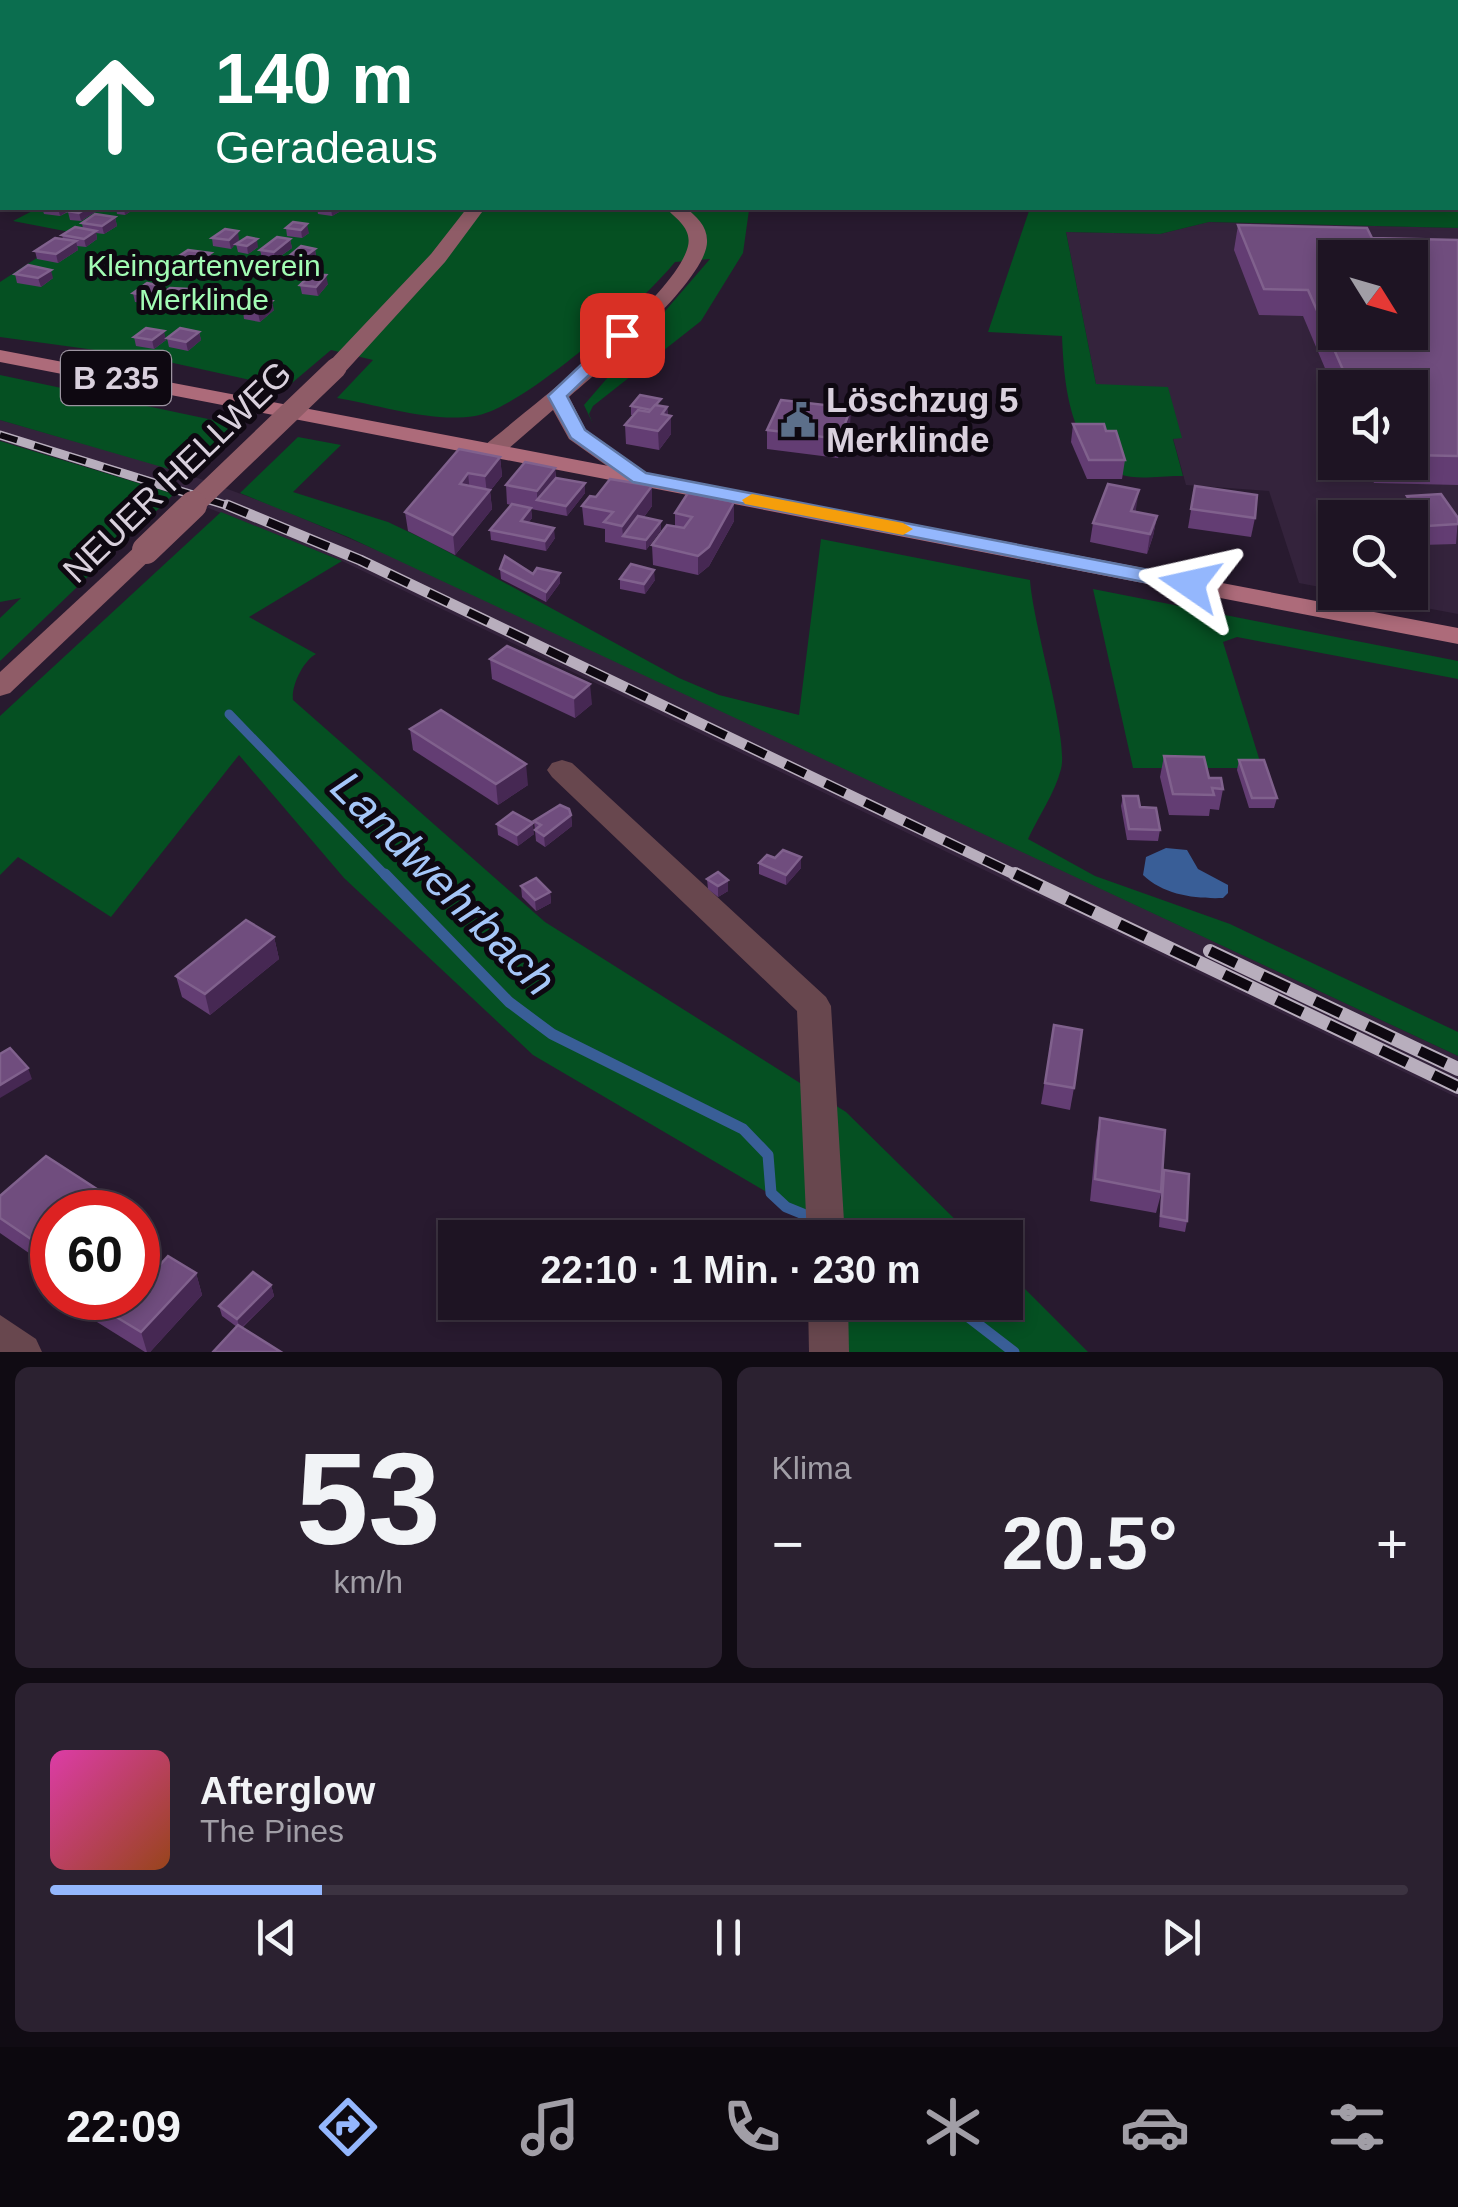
<!DOCTYPE html>
<html lang="de">
<meta charset="utf-8">
<style>
body{margin:0;font-family:Arial,sans-serif;background:#2b2130;color:#f1f3f6;height:100vh;display:flex;flex-direction:column;font-size:38px;white-space:nowrap}
*{box-sizing:border-box;margin:0}
p{font-size:32px;color:#a19ea6}
.icon{flex:none;width:55px;height:55px;fill:none;stroke:currentColor;stroke-width:2;stroke-linecap:round;stroke-linejoin:round}
.map{position:relative;height:1352px;overflow:hidden}
.details{display:flex;flex-direction:column;gap:15px;padding:15px;background:#100b13;flex:1}
.details>*{flex:none}
.guide{position:absolute;left:0px;top:0px;width:1460px;height:210px;box-shadow:0 5px 15px #0003,0 0 0 2px #3c3341;background:#0b6e4f;color:#fff;overflow:hidden}
.needle{width:65px;rotate:127deg}
.fabs{position:absolute;left:1318px;top:240px;display:grid;gap:20px}
.fabs a{display:grid;place-items:center;width:110px;height:110px;border-radius:0px;background:#1e1423;box-shadow:0 5px 15px #0003,0 0 0 2px #3c3341;font-size:50px}
.speed{position:absolute;left:30px;top:1190px;display:flex;gap:20px;font-size:50px;font-weight:700;text-align:center}
.speed>*{display:grid;place-content:center;width:130px;height:130px;border-radius:50%;background:#1e1423;box-shadow:0 5px 15px #0003,0 0 0 2px #3c3341;line-height:1}
.speed .limit{border:15px solid #d22;background:#fff;color:#111}
.pin{position:absolute;display:grid;place-items:center;width:85px;height:85px;color:#fff;margin:-42px;border-radius:20px;box-shadow:0 5px 15px #0006}
.me{position:absolute;width:110px;margin:-55px;rotate:281deg;stroke-linejoin:round;filter:drop-shadow(0 0 8px #0008)}
.turn{display:flex;align-items:center;gap:35px;height:210px;padding:0 50px;font-size:45px}
.turn .icon{width:130px;height:130px;stroke-width:2.5}
.turn b{display:block;font-size:70px;line-height:85px}
.big{font-size:75px;font-weight:800;line-height:1.1}
.details .card{flex:1;display:flex;flex-direction:column;justify-content:center;gap:15px;min-width:0;padding:0 35px;border-radius:15px;background:#2b2130}
.details .dial{align-items:center;gap:0}
.dial b{font-size:130px;line-height:1}
.song{display:flex;align-items:center;gap:30px}
.cover{width:120px;height:120px;border-radius:15px;background:linear-gradient(135deg,hsl(320 70% 55%),hsl(20 70% 35%))}
.played{height:10px;border-radius:5px;background:linear-gradient(90deg,#94b7fd 20%,#3c3341 20%)}
.keys{display:flex;justify-content:space-around;direction:ltr}
.heat{display:flex;justify-content:space-between;align-items:center;font-size:55px;direction:ltr}
.details .tiles{flex:1;display:grid;gap:15px;grid-template-columns:1fr 1fr}
.card:last-child{grid-column:span 2}
.trip{position:absolute;left:438px;top:1220px;width:585px;height:100px;border-radius:0px;background:#1e1423;box-shadow:0 5px 15px #0003,0 0 0 2px #3c3341;font-weight:800;line-height:100px;text-align:center}
.menu{display:flex;height:160px;justify-content:space-around;align-items:center;background:#0c080e;color:#a19ea6}
.menu .icon{width:70px;height:70px}
.menu .current{color:#94b7fd}
.menu b{font-size:45px;color:#f1f3f6}
.map>svg:first-child{display:block}
</style>
<div class="map">
<svg width="1458" height="1352" viewBox="0 0 1458 1352">
<rect width="100%" height="100%" fill="#281a2f"/>
<g fill="#34233c" fill-rule="evenodd">
<path d="M1208,222l250,6v386l-112,-21 64,-1v-74h-75v72l-36,-7 -30,-92 -83,-6 -13,-47h8l-85,-54 -30,-152 94,2zM1335,258h75v74h-75zM1335,388h75v74h-75z"/>
<polygon points="0,420 176,470 276,507 414,566 1458,1056 1458,1098 342,561 158,488 0,441"/>
</g>
<g fill="#055022">
<polygon points="877,0 1437,0 1450,2 877,2"/>
<path d="M1458,4v224l-249,-6 -49,12 -94,-2 30,152 72,3 14,51 -9,1 10,37c-17,-1 -47,5 -63,-2 -51,-21 -56,-91 -58,-138l-74,-4 42,-124h428z"/>
<path d="M38,208h707l4,2 -6,43 -42,68 -108,85 -4,8 4,10 -9,-19 126,-146 -35,3c-31,39 -153,147 -200,154 -44,7 -95,-11 -138,-18l36,-38 -42,-10 -45,38 -140,-31 -146,-20v-55l75,-49 -62,-12z"/>
<polygon points="0,375 246,427 193,476 0,420"/>
<path d="M298,437l43,8 -48,47 95,30 42,20 249,136 40,17 80,20 22,-176 209,41c3,45 39,159 31,189 -6,24 -23,48 -33,70l67,37 135,48 228,108v24l-1110,-519 -108,-44z"/>
<polygon points="0,441 174,494 0,661 0,618 21,598 0,602"/>
<path d="M221,512l121,49 -93,56 67,37c-13,7 -25,32 -23,46l252,222 301,190 127,125h-137l-1,-5 -302,-177 -189,-177 -105,-123 -128,162 -93,-60 -18,18v-159z"/>
<polygon points="1093,589 1458,661 1458,679 1237,637 1223,642 1262,768 1133,768"/>
<polygon points="1005,1269 1088,1352 846,1352 841,1303 1005,1302"/>
</g>
<path fill="#395e97" d="M1166,848l21,2 11,19 30,16v8l-5,5c-28,1 -59,-3 -80,-23l3,-18z"/>
<g fill="none" stroke-linecap="round" stroke-linejoin="round">
<polyline stroke="#395e97" stroke-width="9" points="229,714 387,877"/>
<g stroke="#395e97" stroke-width="11">
<polyline points="385,874 509,1002 552,1034 743,1129 768,1155 771,1193 786,1207 813,1218"/>
<polyline points="836,1228 861,1238"/>
<polyline points="949,1302 1014,1352"/>
</g>
<g fill="#68474e" fill-rule="evenodd">
<polygon points="562,760 572,763 826,997 831,1006 845,1238 807,1238 797,1011 552,777 547,770 552,763"/>
<polygon points="808,1302 848,1302 849,1352 809,1352"/>
<polygon points="0,1315 36,1339 42,1352 0,1352"/>
</g>
<g fill="#8f5c67" fill-rule="evenodd">
<polygon points="467,208 485,208 445,262 344,373 328,373 328,363 431,254"/>
<path d="M666,208h20c10,8 21,18 21,32 3,38 -108,131 -138,157l17,33 61,43 4,5 -4,5h-16l-62,-44 -16,-29 -52,45h-16v-10c43,-36 192,-149 203,-199 4,-18 -12,-27 -22,-38z"/>
<polygon points="146,542 155,545 159,550 155,555 10,693 0,696 0,672 137,545"/>
</g>
<polygon fill="#ad6b7a" fill-rule="evenodd" points="0,350 1458,628 1458,644 0,362"/>
<defs>
<polyline id="rail-far2" points="0,435 235,508"/>
<polyline id="rail-far1" points="227,505 360,560 1020,877"/>
<g id="rail">
<polyline points="1015,874 1458,1087"/>
<polyline points="1210,951 1458,1069"/>
</g>
</defs>
<use href="#rail-far2" stroke="#b8aebd" stroke-width="9"/>
<use href="#rail-far1" stroke="#b8aebd" stroke-width="11"/>
<use href="#rail" stroke="#b8aebd" stroke-width="14"/>
<use href="#rail-far2" stroke="#0e0811" stroke-width="6" stroke-dasharray="18" stroke-linecap="butt"/>
<use href="#rail-far1" stroke="#0e0811" stroke-width="8" stroke-dasharray="22" stroke-linecap="butt"/>
<use href="#rail" stroke="#0e0811" stroke-width="10" stroke-dasharray="29" stroke-linecap="butt"/>
<polyline stroke="#8f5c67" stroke-width="21" points="190,508 336,368"/>
<polyline stroke="#8f5c67" stroke-width="28" points="146,550 193,505"/>
</g>
<g fill="#633d73">
<polygon points="0,0 6,1 2,3 2,35 0,34"/>
<polygon points="41,0 103,0 104,2 52,2"/>
<polygon points="42,208 94,208 95,212 81,221 70,220 68,212 60,216 44,214"/>
<polygon points="116,208 136,208 125,215 117,214"/>
<polygon points="317,208 338,208 339,212 332,216 318,214"/>
<polygon points="115,217 117,226 104,234 96,233 97,239 86,247 77,246 78,250 58,263 37,259 35,251 63,239 62,235 83,229 82,223"/>
<polygon points="293,222 309,233 302,238 287,236 286,228"/>
<polygon points="1238,225 1372,238 1458,240 1458,485 1374,483 1365,462 1410,462 1410,388 1335,388 1335,392 1303,316 1259,315 1234,250"/>
<polygon points="212,238 239,240 231,249 213,246"/>
<polygon points="290,239 292,248 275,260 262,258 260,250"/>
<polygon points="236,244 258,247 248,254 238,252"/>
<polygon points="315,249 316,257 302,268 289,265 288,257"/>
<polygon points="179,256 212,262 204,268 181,264"/>
<polygon points="15,274 53,278 41,287 17,283"/>
<polygon points="328,284 318,296 302,294 300,285"/>
<polygon points="163,292 193,297 177,309 158,306 157,299 150,304 135,302 133,293"/>
<polygon points="274,310 260,322 244,319 243,311"/>
<polygon points="199,332 201,340 188,351 169,347 167,338"/>
<polygon points="134,337 166,340 154,349 136,346"/>
<polygon points="631,406 667,407 668,415 671,416 671,434 659,450 626,444 625,425 633,415 631,415"/>
<polygon points="1073,424 1125,460 1122,479 1087,479 1071,442"/>
<polygon points="850,427 838,458 767,449 767,430"/>
<polygon points="459,449 500,457 502,476 490,491 492,509 455,555 408,531 405,512"/>
<polygon points="555,468 556,478 585,493 567,516 531,509 532,518 528,523 555,538 546,551 491,540 490,530 511,505 507,504 506,485"/>
<polygon points="1195,486 1255,518 1251,537 1188,528"/>
<polygon points="1407,496 1458,518 1456,544 1422,545 1410,528 1410,518 1403,518 1401,515"/>
<polygon points="734,502 734,521 709,566 698,575 653,565 652,545 675,526 675,513"/>
<polygon points="582,506 652,506 644,517 661,521 661,530 646,550 605,542 605,529 584,525"/>
<polygon points="1136,509 1135,512 1157,516 1153,536 1147,554 1090,542 1093,523"/>
<polygon points="500,569 533,574 560,573 560,583 546,602 501,579"/>
<polygon points="620,579 655,580 645,594 620,589"/>
<polygon points="490,659 592,704 575,718 492,679"/>
<polygon points="410,729 528,785 498,805 413,750"/>
<polygon points="1164,756 1209,778 1223,789 1219,810 1210,809 1209,816 1169,815 1160,777"/>
<polygon points="1239,760 1277,798 1274,808 1249,808 1237,770"/>
<polygon points="1123,796 1160,830 1158,841 1127,840 1121,806"/>
<polygon points="571,815 572,826 545,847 536,841 534,821"/>
<polygon points="497,824 534,834 518,846 498,835"/>
<polygon points="759,863 801,868 786,885 759,874"/>
<polygon points="707,879 728,891 718,897 708,889"/>
<polygon points="521,886 550,892 551,903 536,911 522,897"/>
<polygon points="274,937 279,959 210,1015 182,997 176,976"/>
<polygon points="1054,1025 1074,1088 1070,1110 1041,1104"/>
<polygon points="1100,1118 1162,1179 1164,1170 1187,1221 1185,1232 1159,1227 1161,1194 1156,1213 1090,1201 1096,1140"/>
<polygon points="0,1196 109,1197 115,1212 52,1212 52,1269 0,1233"/>
<polygon points="196,1273 202,1295 150,1352 145,1352 81,1312 76,1298 138,1298 147,1279"/>
<polygon points="271,1285 274,1296 242,1328 237,1327 222,1316 219,1306"/>
</g>
<g fill="#462853">
<polygon points="83,0 103,0 104,2 83,2"/>
<polygon points="2,137 2,164 0,166 0,138"/>
<polygon points="58,208 73,208 60,216"/>
<polygon points="87,208 94,208 95,212 81,221 79,213"/>
<polygon points="124,208 136,208 125,215"/>
<polygon points="331,208 338,208 339,212 332,216"/>
<polygon points="115,217 117,226 104,234 102,226"/>
<polygon points="307,224 309,233 302,238 301,230"/>
<polygon points="96,231 97,239 86,247 84,239"/>
<polygon points="238,231 239,240 231,249 229,240"/>
<polygon points="257,239 258,247 248,254 247,246"/>
<polygon points="290,239 292,248 275,260 274,252"/>
<polygon points="76,241 78,250 58,263 56,254"/>
<polygon points="315,249 316,257 302,268 301,259"/>
<polygon points="211,253 212,262 204,268 202,259"/>
<polygon points="51,270 53,278 41,287 38,278"/>
<polygon points="326,275 328,284 318,296 316,287"/>
<polygon points="162,286 164,294 157,297 157,299 150,304 148,296"/>
<polygon points="191,289 193,297 177,309 175,301"/>
<polygon points="272,301 274,310 260,322 258,313"/>
<polygon points="164,331 166,340 154,349 152,340"/>
<polygon points="199,332 201,340 188,351 186,342"/>
<polygon points="667,407 668,420 671,416 671,434 659,450 658,431 662,414"/>
<polygon points="851,408 850,427 838,458 839,439"/>
<polygon points="500,457 502,476 490,491 492,509 455,555 453,535 487,494 485,476"/>
<polygon points="555,468 556,488 537,500 537,491"/>
<polygon points="468,473 470,492 460,484"/>
<polygon points="585,483 585,493 567,516 566,506"/>
<polygon points="652,486 652,506 629,537 623,536 622,526"/>
<polygon points="1139,490 1136,509 1128,531 1131,511"/>
<polygon points="734,502 734,521 709,566 698,575 698,556"/>
<polygon points="531,508 532,518 522,531 521,521"/>
<polygon points="1157,516 1153,536 1147,554 1150,534"/>
<polygon points="661,521 661,530 646,550 646,540"/>
<polygon points="554,528 555,538 546,551 545,541"/>
<polygon points="654,570 655,580 645,594 644,584"/>
<polygon points="560,573 560,583 546,602 546,592"/>
<polygon points="590,684 592,704 575,718 574,698"/>
<polygon points="526,764 528,785 498,805 496,784"/>
<polygon points="571,815 572,826 545,847 544,836"/>
<polygon points="533,823 534,834 518,846 517,835"/>
<polygon points="801,857 801,868 786,885 786,875"/>
<polygon points="728,880 728,891 718,897 718,886"/>
<polygon points="550,892 551,903 536,911 535,900"/>
<polygon points="274,937 279,959 210,1015 205,994"/>
<polygon points="28,1068 32,1079 0,1098 0,1085"/>
<polygon points="109,1197 115,1212 93,1212"/>
<polygon points="196,1273 202,1295 150,1352 147,1352 141,1332"/>
<polygon points="271,1285 274,1296 240,1329 237,1319"/>
</g>
<g fill="#704d7e" stroke="#80618d" stroke-width="2.5" fill-rule="evenodd">
<polygon points="2,114 2,137 0,138 0,116"/>
<polygon points="73,208 87,208 79,213 68,211"/>
<polygon points="95,214 115,217 102,226 82,223"/>
<polygon points="293,222 307,224 301,230 286,228"/>
<path d="M1238,225l129,3 5,10 86,2v216l-48,-1v-67h-59l-43,-98 -44,-1zM1335,258h75v74h-75z"/>
<polygon points="75,227 96,231 84,239 62,235"/>
<polygon points="225,229 238,231 229,240 212,238"/>
<polygon points="247,237 257,239 247,246 236,244"/>
<polygon points="277,237 290,239 274,252 260,250"/>
<polygon points="55,238 76,241 56,254 35,251"/>
<polygon points="301,246 315,249 301,259 288,257"/>
<polygon points="188,250 211,253 202,259 179,256"/>
<polygon points="28,265 51,270 38,278 15,274"/>
<polygon points="311,274 326,275 316,287 300,285"/>
<polygon points="147,283 162,286 148,296 133,293"/>
<polygon points="170,288 191,289 175,301 157,297"/>
<polygon points="257,299 272,301 258,313 243,311"/>
<polygon points="146,328 164,331 152,340 134,337"/>
<polygon points="180,328 199,332 186,342 167,338"/>
<polygon points="640,395 661,399 651,410 631,406"/>
<polygon points="781,400 851,408 839,439 767,430"/>
<polygon points="655,405 667,407 662,414 671,416 658,431 625,425 638,410 649,412"/>
<polygon points="1073,424 1104,424 1106,431 1116,431 1125,460 1089,460"/>
<polygon points="459,449 500,457 485,476 468,473 460,484 490,490 453,535 405,512"/>
<polygon points="525,462 555,468 537,491 506,485"/>
<polygon points="556,478 585,483 566,506 537,500"/>
<polygon points="610,479 652,486 622,526 604,522 613,512 582,506 590,496 596,497"/>
<polygon points="1108,484 1139,490 1131,511 1157,516 1150,534 1093,523"/>
<polygon points="1195,486 1257,495 1255,518 1191,509"/>
<polygon points="688,493 734,502 709,547 698,556 652,545 667,525 684,528 692,517 675,513"/>
<polygon points="1441,494 1458,518 1458,524 1427,526 1407,496"/>
<polygon points="512,504 531,508 521,521 554,528 545,541 490,530"/>
<polygon points="638,516 661,521 646,540 623,536"/>
<polygon points="505,556 533,574 537,568 560,573 546,592 500,569"/>
<polygon points="631,564 654,570 644,584 620,579"/>
<polygon points="507,646 590,684 574,698 490,659"/>
<polygon points="441,710 526,764 496,784 410,729"/>
<polygon points="1164,756 1204,757 1209,778 1221,778 1223,789 1212,788 1214,795 1173,794"/>
<polygon points="1239,760 1264,760 1277,798 1252,798"/>
<polygon points="1123,796 1138,796 1140,807 1156,808 1160,830 1129,829"/>
<polygon points="560,805 569,809 571,815 544,836 535,830 541,825 534,821"/>
<polygon points="513,812 533,823 517,835 497,824"/>
<polygon points="783,850 801,857 786,875 759,863 767,855 775,858"/>
<polygon points="718,872 728,880 718,886 707,879"/>
<polygon points="536,878 550,892 535,900 521,886"/>
<polygon points="246,920 274,937 205,994 176,976"/>
<polygon points="1054,1025 1082,1030 1074,1088 1045,1083"/>
<polygon points="10,1048 28,1068 0,1085 0,1054"/>
<polygon points="1100,1118 1165,1130 1161,1192 1095,1179"/>
<polygon points="46,1156 109,1197 93,1212 52,1212 52,1250 50,1252 0,1218 0,1196"/>
<polygon points="1164,1170 1189,1174 1187,1221 1161,1216"/>
<polygon points="168,1256 196,1273 141,1332 85,1298 138,1298 138,1273 147,1279"/>
<polygon points="253,1272 271,1285 237,1319 219,1306"/>
<polygon points="238,1325 281,1352 213,1352"/>
</g>
<polygon fill="#94b7fd" stroke="#6077a4" stroke-width="2.5" points="616,332 631,335 567,396 585,430 646,473 1190,578 1200,584 1190,591 633,482 571,438 548,396"/>
<polygon fill="#f59e0b" points="752,494 903,523 913,529 903,535 745,504 742,500"/>
<defs>
<symbol id="civic-bare" viewBox="-9 -9 18 18"><path d="M-.6-6.5H3V-4.5H.6V-3L4-1V1h2V6H-6V1h2V-1L-.6-3ZM-1.2 2.5V6h2.4V2.5Z" fill="#5c6f8a" stroke="#0e0811" stroke-width="2.5" paint-order="stroke"/></symbol>
</defs>
<g fill-rule="evenodd">
<use href="#civic-bare" x="773" y="395" width="50" height="50"/>
</g>
<g text-anchor="middle" stroke-width="10" stroke-linejoin="round" paint-order="stroke">
<g font-size="30" fill="#a2fcb4" stroke="#0e0811">
<text x="204" y="276">Kleingartenverein<tspan x="204" dy="34">Merklinde</tspan></text>
</g>
<rect fill="#0e0811" stroke="#9c94a0" stroke-width="2.5" x="61" y="351" width="110" height="54" rx="8"/>
<g font-size="32" font-weight="bold" fill="#d9d0dd">
<text x="116" y="389">B 235</text>
</g>
<g font-size="35" font-weight="bold" fill="#d9d0dd" stroke="#0e0811" text-anchor="start">
<text x="826" y="412">Löschzug 5<tspan x="826" dy="40">Merklinde</tspan></text>
</g>
<g font-size="35" fill="#d9d0dd" stroke="#0e0811">
<text transform="translate(177 472) rotate(-44)" y="12">NEUER HELLWEG</text>
</g>
<g font-size="45" font-style="italic" fill="#a5c6f8" stroke="#0e0811">
<text transform="translate(444 883) rotate(45)" y="16">Landwehrbach</text>
</g>
</g>
</svg>
<div class="fabs">
<a><svg class="needle" viewBox="-14 -14 28 28"><path d="M0-13l5 13h-10z" fill="#e53935"/><path d="M0 13l5-13h-10z" fill="#a19ea6"/></svg></a>
<a><svg class="icon" aria-label="sound" viewBox="0 0 24 24"><path d="M4 9h4l5-4v14l-5-4H4zM17 9q2 3 0 6"/></svg></a>
<a><svg class="icon" aria-label="search" viewBox="0 0 24 24"><circle cx="10" cy="10" r="6"/><path d="M15 15l6 6"/></svg></a>
</div>
<div class="speed"><div class="limit">60</div></div>
<div class="pin" style="left:622px;top:335px;background:#d93025"><svg class="icon" aria-label="arrive" viewBox="0 0 24 24"><path d="M6 21V4h12l-3 4 3 4H6"/></svg></div>
<svg class="me" style="left:1190px;top:584px" viewBox="-20 -20 40 40"><path d="M0-17L14 15 0 8-14 15z" fill="#94b7fd" stroke="#fff" stroke-width="4"/></svg>
<div class="trip">22:10 · 1 Min. · 230 m</div>
<div class="guide">
<div class="turn"><svg class="icon" aria-label="ahead" viewBox="0 0 24 24"><path d="M12 20V5M6 11l6-6 6 6"/></svg><div><b>140 m</b>Geradeaus</div></div>
</div>
</div>
<section class="details">
<div class="tiles">
<div class="card dial"><b>53</b><p>km/h</p></div>
<div class="card"><p>Klima</p>
<div class="heat"><a>−</a><b class="big">20.5°</b><a>+</a></div>
</div>
<div class="card">
<div class="song"><i class="cover"></i><div><b>Afterglow</b><p>The Pines</p></div></div>
<div class="played"></div>
<div class="keys"><svg class="icon" aria-label="previous" viewBox="0 0 24 24"><path d="M18 5L8 12l10 7zM5 5v14"/></svg><svg class="icon" aria-label="pause" viewBox="0 0 24 24"><path d="M8 5v14M16 5v14"/></svg><svg class="icon" aria-label="next" viewBox="0 0 24 24"><path d="M6 5l10 7-10 7zM19 5v14"/></svg></div>
</div>
</div>
</section>
<nav class="menu">
<b>22:09</b>
<svg class="icon current" aria-label="directions" viewBox="0 0 24 24"><path d="M12 3l9 9-9 9-9-9zM9 14v-3h6M13 9l2 2-2 2"/></svg>
<svg class="icon" aria-label="music" viewBox="0 0 24 24"><path d="M9 18V5l10-2v13"/><circle cx="6" cy="18" r="3"/><circle cx="16" cy="16" r="3"/></svg>
<svg class="icon" aria-label="phone" viewBox="0 0 24 24"><path d="M5 4h4l2 5-3 2q2 4 5 5l2-3 5 2v4C11 20 4 13 5 4z"/></svg>
<svg class="icon" aria-label="climate" viewBox="0 0 24 24"><path d="M12 3v18M4 7l16 10M4 17L20 7"/></svg>
<svg class="icon" aria-label="car" viewBox="0 0 24 24"><path d="M5 17H2v-5l4-1 3-4h7l3 4 3 1v5h-3M9 17h6M6 11h13"/><circle cx="7" cy="17" r="2"/><circle cx="17" cy="17" r="2"/></svg>
<svg class="icon" aria-label="filters" viewBox="0 0 24 24"><path d="M4 7h16M4 17h16"/><circle cx="9" cy="7" r="2"/><circle cx="15" cy="17" r="2"/></svg>
</nav>
